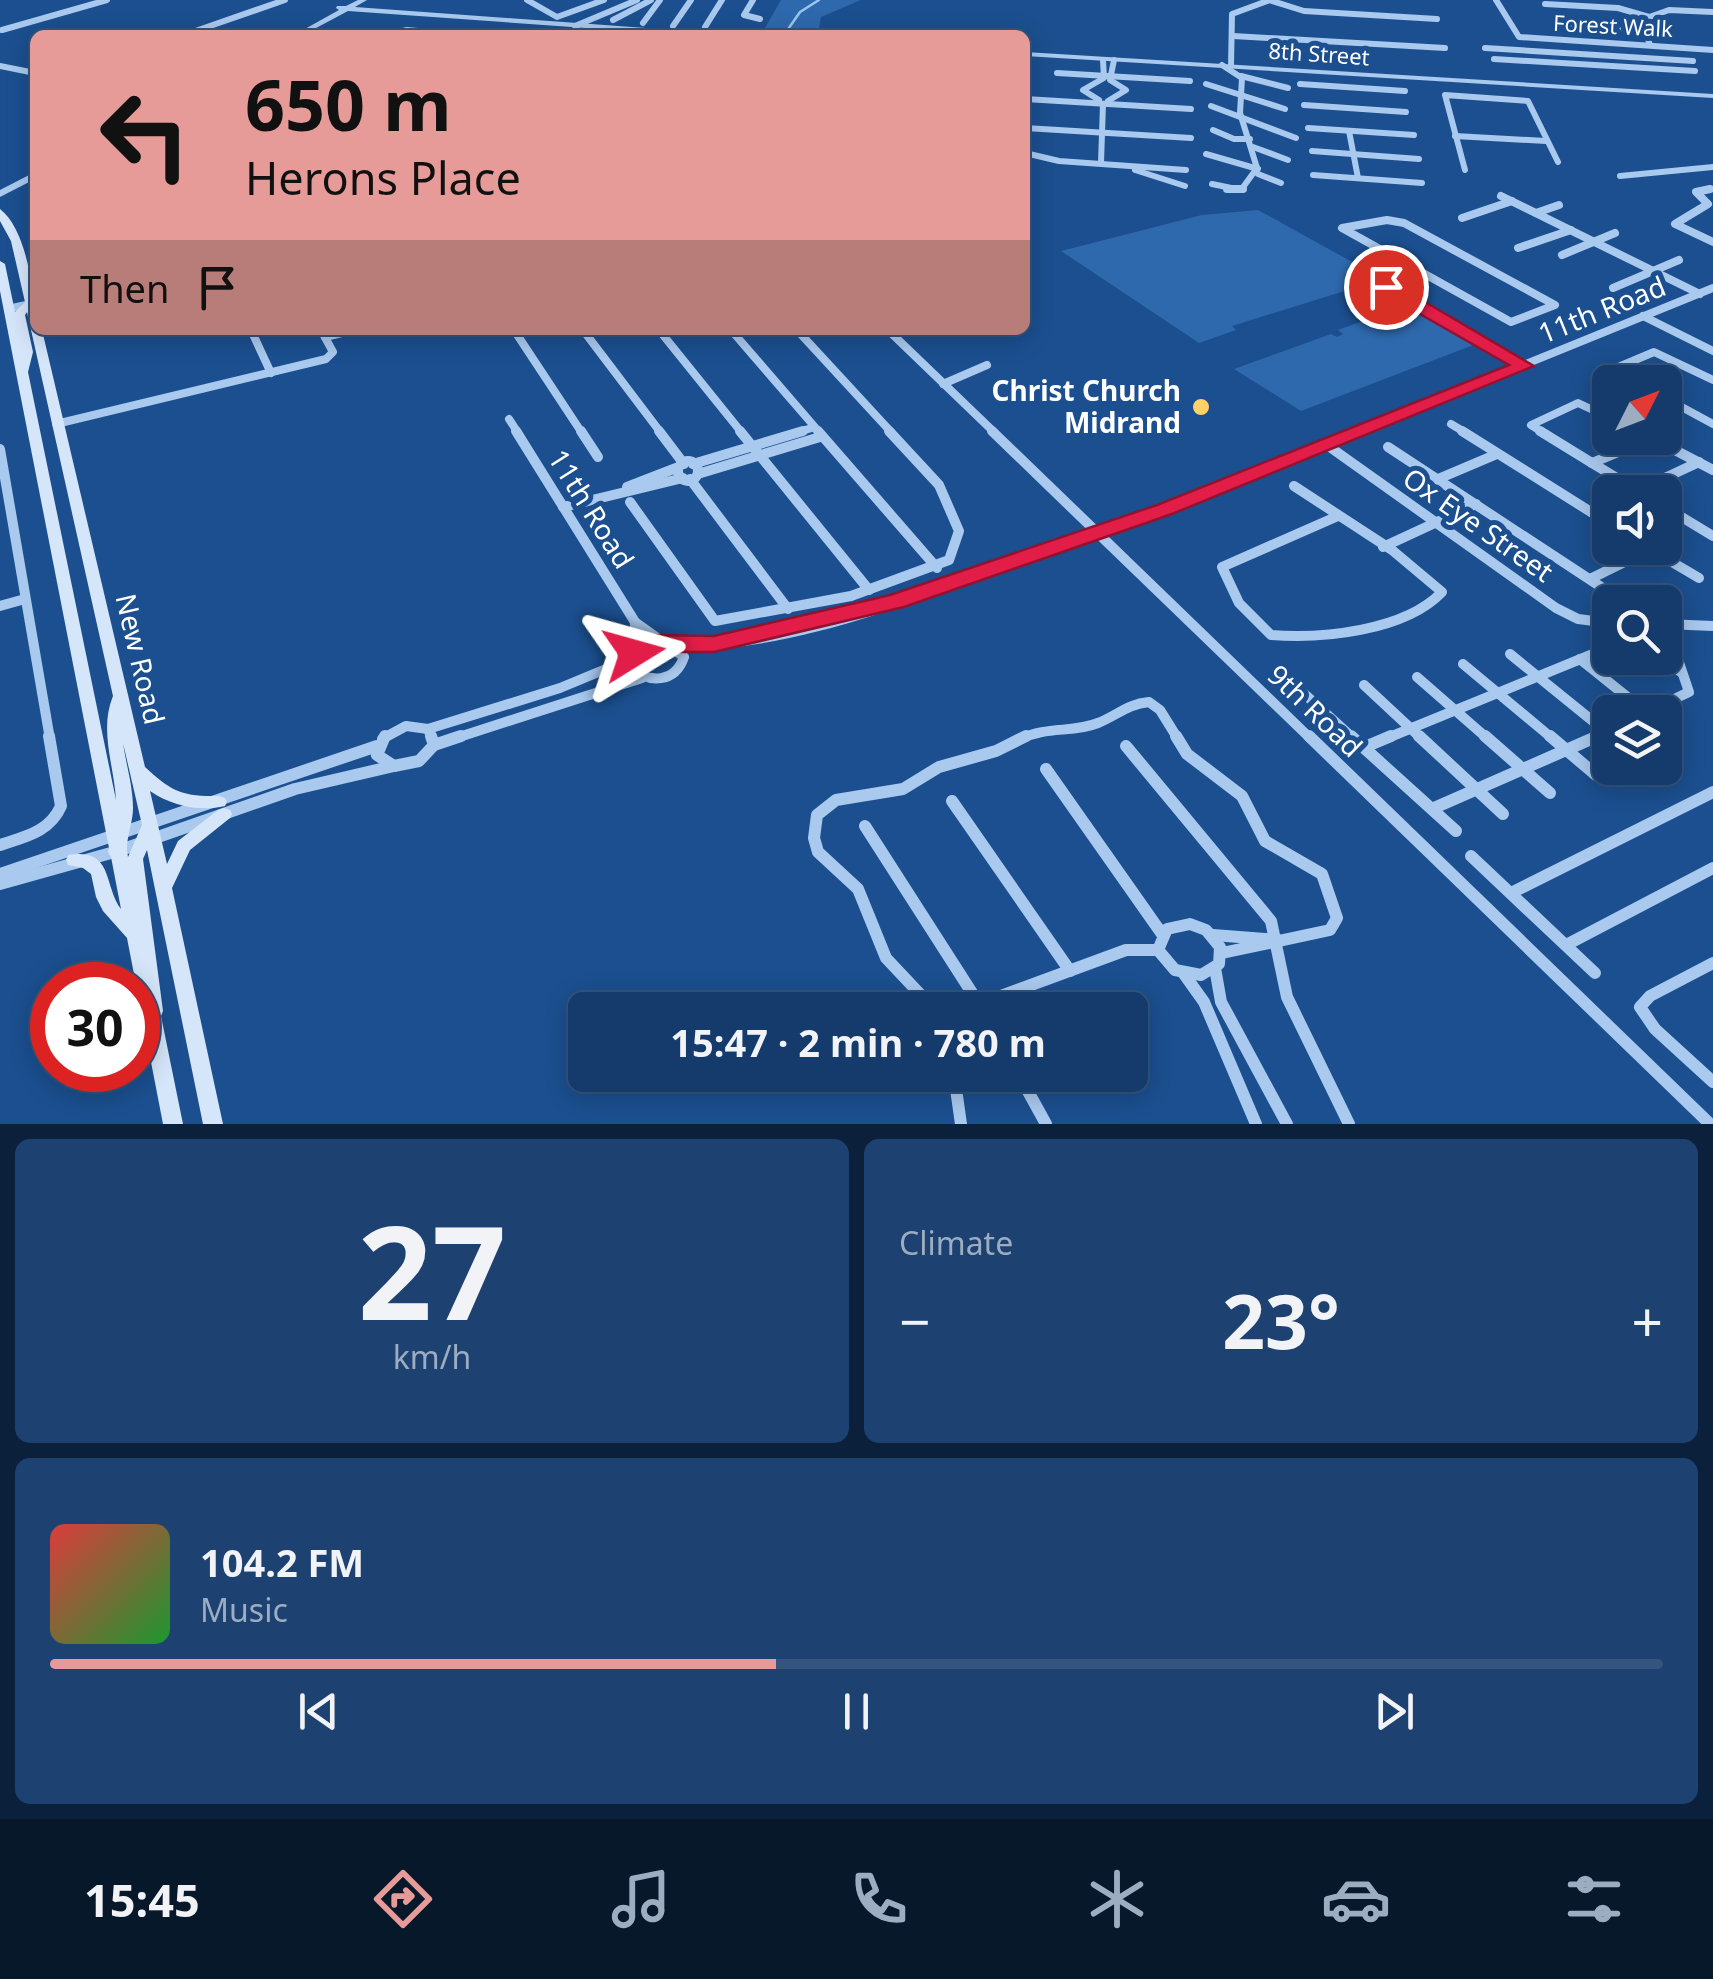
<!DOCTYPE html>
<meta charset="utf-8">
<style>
body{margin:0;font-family:"Noto Sans",sans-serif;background:#1d4271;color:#f1f3f6;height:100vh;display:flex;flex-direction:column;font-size:38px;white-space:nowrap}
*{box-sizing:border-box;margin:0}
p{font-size:32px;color:#9dadc1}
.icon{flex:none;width:55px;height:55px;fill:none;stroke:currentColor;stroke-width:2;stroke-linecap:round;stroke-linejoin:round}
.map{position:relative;height:1124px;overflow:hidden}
.drawer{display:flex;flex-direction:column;gap:15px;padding:15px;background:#0b203b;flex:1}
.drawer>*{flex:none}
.hud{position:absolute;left:30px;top:30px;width:1000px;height:305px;border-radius:15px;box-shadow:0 5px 25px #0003,0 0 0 2px #33557e;background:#e69b98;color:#111;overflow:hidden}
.needle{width:65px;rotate:48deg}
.fabs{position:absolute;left:1592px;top:365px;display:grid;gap:20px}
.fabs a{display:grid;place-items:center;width:90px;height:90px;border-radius:15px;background:#143b6b;box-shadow:0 5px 25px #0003,0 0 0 2px #33557e;font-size:50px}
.speed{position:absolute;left:30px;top:962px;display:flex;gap:20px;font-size:50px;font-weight:700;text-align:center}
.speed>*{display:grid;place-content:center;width:130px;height:130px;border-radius:50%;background:#143b6b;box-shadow:0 5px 25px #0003,0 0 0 2px #33557e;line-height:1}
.speed .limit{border:15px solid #d22;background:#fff;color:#111}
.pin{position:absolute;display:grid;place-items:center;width:85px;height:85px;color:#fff;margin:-42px;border:5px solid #fff;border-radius:50%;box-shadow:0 2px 10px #0007}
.me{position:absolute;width:110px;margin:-55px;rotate:82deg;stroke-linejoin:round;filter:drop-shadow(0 0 8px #0008)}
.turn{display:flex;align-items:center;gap:35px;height:210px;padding:0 50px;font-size:45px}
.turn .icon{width:130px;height:130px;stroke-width:2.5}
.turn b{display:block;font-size:70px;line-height:85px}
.then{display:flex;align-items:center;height:95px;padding:0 50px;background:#0003;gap:20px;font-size:38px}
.big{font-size:75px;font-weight:700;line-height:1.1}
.drawer .card{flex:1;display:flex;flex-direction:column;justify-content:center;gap:15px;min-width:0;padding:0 35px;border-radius:15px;background:#1d4271}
.drawer .dial{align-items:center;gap:0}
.dial b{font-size:130px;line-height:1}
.song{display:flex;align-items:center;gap:30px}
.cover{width:120px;height:120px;border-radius:15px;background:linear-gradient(135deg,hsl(0 70% 55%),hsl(130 70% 35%))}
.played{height:10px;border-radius:5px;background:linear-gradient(90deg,#e69b98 45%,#33557e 45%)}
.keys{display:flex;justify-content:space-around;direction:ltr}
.heat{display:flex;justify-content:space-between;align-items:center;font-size:55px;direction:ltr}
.drawer .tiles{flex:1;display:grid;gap:15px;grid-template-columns:1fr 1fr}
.card:last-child{grid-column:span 2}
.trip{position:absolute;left:568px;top:992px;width:580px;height:100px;border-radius:15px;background:#143b6b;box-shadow:0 5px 25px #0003,0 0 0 2px #33557e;font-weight:700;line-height:100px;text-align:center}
.dock{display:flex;height:160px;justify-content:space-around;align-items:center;background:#08182b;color:#9dadc1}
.dock .icon{width:70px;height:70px}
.dock .selected{color:#e69b98}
.dock b{font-size:45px;color:#f1f3f6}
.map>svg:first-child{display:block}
</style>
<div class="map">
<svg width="1713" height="1124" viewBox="0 0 1713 1124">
<rect width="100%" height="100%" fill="#1b4f8f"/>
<g fill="#2e69ad">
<polygon points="781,0 861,0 821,17 818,35 761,35"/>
<polygon points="1258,210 1383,279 1232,326 1236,330 1199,343 1061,251 1202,215"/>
<polygon points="1406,305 1476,344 1301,411 1234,369 1331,334 1337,337 1343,334 1338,330"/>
</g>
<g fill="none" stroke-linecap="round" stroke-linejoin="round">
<polyline stroke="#9cc4f0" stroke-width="2.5" points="784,35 800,12 819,0"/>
<g stroke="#a9c9ee" stroke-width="6">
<polyline points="527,0 557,17 604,0"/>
<polyline points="753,0 744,15 760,19"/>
<polyline points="1269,0 1304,11 1437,19"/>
<polyline points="1496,0 1519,37 1713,50"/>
<polyline points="1545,4 1618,8 1649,17"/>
<polyline points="613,20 651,0"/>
<polyline points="643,23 660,0"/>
<polyline points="1561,25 1642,30"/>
<polyline points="673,26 691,0"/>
<polyline points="705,27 722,0"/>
<polyline points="2,30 107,0"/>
<polyline points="184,35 285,0"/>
<polyline points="386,35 407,30 461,35"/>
<polyline points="581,35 575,26 637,0"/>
<polyline points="1233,36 1445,48"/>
<polyline points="1650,45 1641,20 1669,10 1713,12"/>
<polyline points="1485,48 1693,61"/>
<polyline points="1494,59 1695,71"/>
<polyline points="0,66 35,73"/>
<polyline points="1231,66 1232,14 1270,0"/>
<polyline points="1057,73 1190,81"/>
<polyline points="1241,76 1288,88"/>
<polyline points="1206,84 1285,109"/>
<polyline points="1300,84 1405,91"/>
<polyline points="1025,99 1191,109"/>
<polyline points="1099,100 1083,90 1104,78 1103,60"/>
<polyline points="1108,101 1126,90 1110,80 1114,60"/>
<polyline points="1304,105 1406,112"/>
<polyline points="1211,106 1296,138"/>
<polyline points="1025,128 1191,138"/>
<polyline points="1308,128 1414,135"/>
<polyline points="1213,130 1234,139 1250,139"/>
<polyline points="1349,131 1358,178"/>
<polyline points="1455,136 1546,141"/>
<polyline points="1253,147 1288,160"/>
<polyline points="1312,151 1419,159"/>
<polyline points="1025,153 1059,161 1186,170"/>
<polyline points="1206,154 1258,169"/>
<polyline points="1101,163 1103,104"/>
<polyline points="1135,170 1185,186"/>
<polyline points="1465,170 1445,95 1528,101 1558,162"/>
<polyline points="1258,174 1281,183"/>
<polyline points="1313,175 1422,183"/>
<polyline points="1620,176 1713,167"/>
<polyline points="1212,184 1241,190 1257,168 1240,113 1242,78 1222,65"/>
<polyline points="1696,192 1713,189"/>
</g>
<g stroke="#a9c9ee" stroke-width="8">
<polyline points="1227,189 1243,189"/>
<polyline points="1710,189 1696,192 1708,204 1675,224 1713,242"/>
<polyline points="1501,196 1700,294"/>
<polyline points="1536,213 1559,205"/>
<polyline points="1462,218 1512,201"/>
<polygon points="1387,220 1404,223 1555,305 1511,322 1342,228"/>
<polyline points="1518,248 1571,230"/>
<polyline points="1562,255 1615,233"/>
<polyline points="1417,271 1385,284 1524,366"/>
<polyline points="1613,288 1679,260"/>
<polyline points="1391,289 1426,277"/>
<polyline points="8,309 35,303"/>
<polyline points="1643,316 1713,351"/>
<polyline points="251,330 271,373"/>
<polyline points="514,330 582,433"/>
<polyline points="583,330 661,433"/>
<polyline points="659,330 742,433"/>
<polyline points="731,330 820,433"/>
<polyline points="797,330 892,433"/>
<polyline points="888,330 995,433"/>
<polyline points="325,337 354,330"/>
<polyline points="1636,382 1616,368 1654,352 1713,380"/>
<polyline points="943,384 987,365"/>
<polyline points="1665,398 1713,424"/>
<polyline points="509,419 518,433"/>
<polyline points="56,424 326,359 333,352 321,330"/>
<polyline points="1451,424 1466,433"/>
<polyline points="794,433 812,428"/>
<polyline points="1356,433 1713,288"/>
<polyline points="1544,433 1531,425 1578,403 1610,418"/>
</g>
<g stroke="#a9c9ee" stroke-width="10">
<path d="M516,431l119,191 49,35c-9,26 -35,27 -54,10l4,-14 28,-10"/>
<polyline points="581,431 598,457"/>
<polyline points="659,431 684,464"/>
<polyline points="740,431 869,590"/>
<polyline points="818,431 937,568"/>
<polyline points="992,431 1311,739"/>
<polyline points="1462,431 1610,524"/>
<polyline points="1540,431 1592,463"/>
<polyline points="1327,445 1556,608 1578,619 1610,623"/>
<polyline points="1388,447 1624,602"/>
<polyline points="0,449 50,739"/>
<circle cx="688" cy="471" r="10"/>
<polyline points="693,464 803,431"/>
<polyline points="701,473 820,437"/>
<polyline points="690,479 788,609"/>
<polyline points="1438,479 1497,454"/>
<path d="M1294,486l98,64 50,42c-37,39 -120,47 -171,43l-32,-32 -17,-36 116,-51"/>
<polyline points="627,487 676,468"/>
<polyline points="1637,491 1699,462"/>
<polyline points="1640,492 1592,463 1652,438 1713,470"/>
<polyline points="630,502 715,621 851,596 949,560 959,531 939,485 889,431"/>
<polyline points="563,507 683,478"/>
<polyline points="1665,507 1713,536"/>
<polyline points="1383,547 1476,504"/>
<polyline points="1648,548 1699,578"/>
<polyline points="1590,579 1651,549"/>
<polyline points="0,606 25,599"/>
<polyline points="1665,624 1713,626"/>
<path d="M671,645c105,4 213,-38 311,-72 128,-45 254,-92 380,-142"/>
<polyline points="634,653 635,622"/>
<polyline points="1510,654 1610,735"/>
<polyline points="1661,658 1682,673"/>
<polyline points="1580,659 1646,712"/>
<polyline points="1463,664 1553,739"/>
<polyline points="1417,677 1488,739"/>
<polyline points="1364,685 1422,739"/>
<polyline points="1299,689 1354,739"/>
<polyline points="1647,712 1689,692 1666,624"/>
<polyline points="1665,728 1676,736"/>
<polyline points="428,729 432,739"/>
<polyline points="428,729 560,688 630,659"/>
<polyline points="382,739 406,726 428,729"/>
<polyline points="453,739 642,678"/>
<path d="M1021,739c25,-13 52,-6 77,-16 20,-8 29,-19 51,-21l11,8 18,29"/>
<polyline points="1385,739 1610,647"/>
<polyline points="1592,739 1610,731"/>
</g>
<g stroke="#a9c9ee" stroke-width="12">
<polyline points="385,736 377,755 394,766 419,761 434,745 431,736"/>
<polyline points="1176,736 1187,754 1242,796 1265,841 1322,874 1337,918 1330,930 1222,953"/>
<polyline points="1309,736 1710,1124"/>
<polyline points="1351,736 1456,831"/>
<polyline points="1419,736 1503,814"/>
<polyline points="1485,736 1550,793"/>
<polyline points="1550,736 1596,775"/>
<polyline points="434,745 461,736"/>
<polyline points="1126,746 1271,921 1287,997 1349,1124"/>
<polyline points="1365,747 1391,736"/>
<polyline points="1046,769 1162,934"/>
<polyline points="952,801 1070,971"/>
<polyline points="1434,808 1598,736"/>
<polyline points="865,826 983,1010"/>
<path d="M0,845c24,-8 50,-13 61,-39l-12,-70"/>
<polyline points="1471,856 1595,973"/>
<polyline points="0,874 377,746"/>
<polyline points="0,884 118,851 295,789 394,766"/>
<polyline points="1511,893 1713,792"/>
<polygon points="1190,924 1206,930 1220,947 1219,964 1201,975 1175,970 1158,950 1167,929"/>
<polyline points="1213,935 1278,940"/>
<polyline points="1566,945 1713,868"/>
<polyline points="1713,963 1650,996 1640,1007 1655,1029 1713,1082"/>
<polyline points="1215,968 1221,1002 1287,1124"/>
<polyline points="1184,974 1204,1002 1256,1124"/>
<polyline points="935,1010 886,958 858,889 818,852 814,838 817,815 836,800 903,789 939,767 996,751 1026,736"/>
<polyline points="963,1010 1126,950 1158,950"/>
<polyline points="954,1075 961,1124"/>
<polyline points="1019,1075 1046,1124"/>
</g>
<g fill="#a9c9ee" fill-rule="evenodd">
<polygon points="358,0 367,0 355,7 715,33 719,35 684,35 348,11 303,35 294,35 339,10 336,8 337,6 346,6"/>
<polygon points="1025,52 1713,94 1713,98 1025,56"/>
<polygon points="35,172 35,179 0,197 0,190"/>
</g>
<path fill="#d6e6fa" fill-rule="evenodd" d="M0,209c28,22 35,87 35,121h7l103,437c26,24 37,30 74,29l6,2 2,4 -2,4c-26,6 -53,0 -75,-15l17,73 11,-23 40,-31 6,-2 6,2 2,4 -2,4 -40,32 -18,38 51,236h-20l-56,-274 -4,9 20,152 -2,5 22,108h-20l-36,-186 -24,-27 -7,-14 -5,-23 -8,-6 -15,-3 -2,-5 2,-5c46,-8 35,30 53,54l-10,-52 -3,-5 1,-4 -109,-557v-30l5,3 10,48 10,-10 -14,-61 -11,-20zM27,312l86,384c-14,34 1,69 3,104l-88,-428 5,-20 -8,-37zM123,743l19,82 -14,32c-4,-16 5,-32 5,-49 0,-22 -7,-44 -10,-65z"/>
</g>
<polygon fill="#e11d48" stroke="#92132f" stroke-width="2.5" points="1380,283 1393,283 1534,366 1172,514 904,607 714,652 656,652 634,661 622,653 652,635 714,636 890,595 1157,505 1509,365 1380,291"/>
<circle fill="#ffd166" stroke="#1b4f8f" stroke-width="4" cx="1201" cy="407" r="10"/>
<g text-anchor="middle" stroke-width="10" stroke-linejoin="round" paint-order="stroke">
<g font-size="22" fill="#fff" stroke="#1b4f8f">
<text transform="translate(1613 26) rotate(3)" y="8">Forest Walk</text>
<text transform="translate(1319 54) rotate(4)" y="8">8th Street</text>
</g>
<g font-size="28" fill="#fff" stroke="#1b4f8f">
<text transform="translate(1602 310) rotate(-22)" y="10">11th Road</text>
<text transform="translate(591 509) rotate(58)" y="10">11th Road</text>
<text transform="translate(1478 525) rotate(35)" y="10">Ox Eye Street</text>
<text transform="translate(140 659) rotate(77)" y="10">New Road</text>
<text transform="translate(1315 711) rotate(44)" y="10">9th Road</text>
</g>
<g font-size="28" font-weight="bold" fill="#fff" stroke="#1b4f8f" text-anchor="end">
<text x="1181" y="401">Christ Church<tspan x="1181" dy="32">Midrand</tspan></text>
</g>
</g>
</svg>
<div class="fabs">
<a><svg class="needle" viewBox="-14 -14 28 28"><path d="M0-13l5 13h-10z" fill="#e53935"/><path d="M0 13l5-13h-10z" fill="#9dadc1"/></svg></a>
<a><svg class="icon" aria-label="sound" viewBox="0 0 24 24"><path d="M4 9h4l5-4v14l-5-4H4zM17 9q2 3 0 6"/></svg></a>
<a><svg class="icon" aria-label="search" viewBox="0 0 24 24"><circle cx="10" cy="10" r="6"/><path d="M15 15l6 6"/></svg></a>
<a><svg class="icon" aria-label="layers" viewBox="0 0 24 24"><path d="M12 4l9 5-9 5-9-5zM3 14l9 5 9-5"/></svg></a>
</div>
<div class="speed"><div class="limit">30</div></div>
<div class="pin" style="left:1386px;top:287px;background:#d93025"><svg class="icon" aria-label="arrive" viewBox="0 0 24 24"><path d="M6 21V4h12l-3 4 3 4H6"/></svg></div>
<svg class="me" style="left:634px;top:653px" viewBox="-20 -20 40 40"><path d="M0-17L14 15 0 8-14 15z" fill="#e11d48" stroke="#fff" stroke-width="4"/></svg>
<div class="trip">15:47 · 2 min · 780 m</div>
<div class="hud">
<div class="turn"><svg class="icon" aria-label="left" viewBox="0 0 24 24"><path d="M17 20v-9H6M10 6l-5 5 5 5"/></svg><div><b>650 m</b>Herons Place</div></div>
<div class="then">Then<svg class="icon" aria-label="arrive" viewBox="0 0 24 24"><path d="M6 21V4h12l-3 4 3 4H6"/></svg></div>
</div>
</div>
<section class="drawer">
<div class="tiles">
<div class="card dial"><b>27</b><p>km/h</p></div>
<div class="card"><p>Climate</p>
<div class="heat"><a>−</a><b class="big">23°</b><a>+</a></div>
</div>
<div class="card">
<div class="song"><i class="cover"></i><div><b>104.2 FM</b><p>Music</p></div></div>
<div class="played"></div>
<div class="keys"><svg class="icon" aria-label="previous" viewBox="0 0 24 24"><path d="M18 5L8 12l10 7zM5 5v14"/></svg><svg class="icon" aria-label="pause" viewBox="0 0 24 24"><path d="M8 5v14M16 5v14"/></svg><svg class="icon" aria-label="next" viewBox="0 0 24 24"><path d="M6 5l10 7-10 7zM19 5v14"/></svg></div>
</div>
</div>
</section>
<nav class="dock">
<b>15:45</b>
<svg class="icon selected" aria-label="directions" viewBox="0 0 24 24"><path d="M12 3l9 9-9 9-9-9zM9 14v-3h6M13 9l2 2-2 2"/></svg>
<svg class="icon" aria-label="music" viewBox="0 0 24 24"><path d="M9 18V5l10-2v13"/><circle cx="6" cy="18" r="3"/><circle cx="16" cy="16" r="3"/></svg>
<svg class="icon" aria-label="phone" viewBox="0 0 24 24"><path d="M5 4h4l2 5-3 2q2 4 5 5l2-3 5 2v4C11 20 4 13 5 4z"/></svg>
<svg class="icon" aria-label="climate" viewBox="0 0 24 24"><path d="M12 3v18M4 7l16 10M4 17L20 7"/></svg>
<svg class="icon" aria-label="car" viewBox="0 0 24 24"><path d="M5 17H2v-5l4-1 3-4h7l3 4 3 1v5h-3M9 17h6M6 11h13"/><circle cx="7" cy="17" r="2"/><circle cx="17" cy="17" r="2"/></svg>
<svg class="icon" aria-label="filters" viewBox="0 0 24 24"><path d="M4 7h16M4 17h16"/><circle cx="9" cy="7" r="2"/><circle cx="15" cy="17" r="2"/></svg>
</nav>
